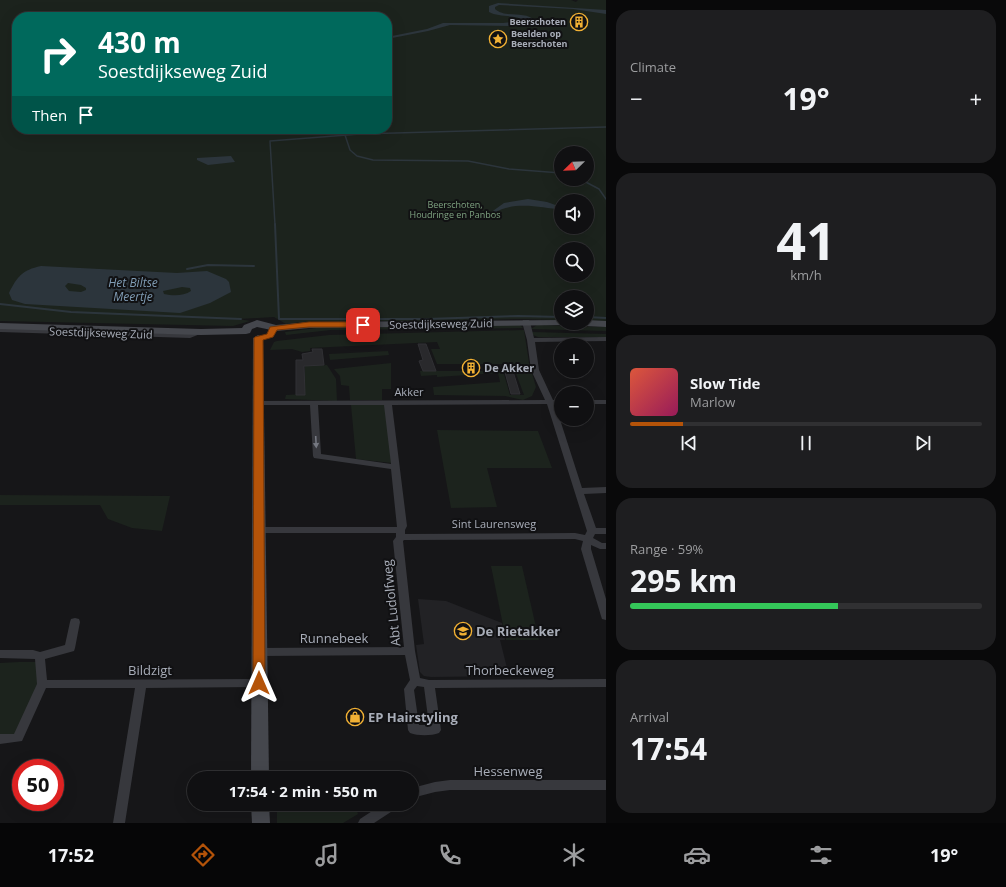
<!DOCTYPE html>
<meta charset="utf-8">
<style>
body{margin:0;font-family:"Open Sans",sans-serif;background:#1e1e20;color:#f1f3f6;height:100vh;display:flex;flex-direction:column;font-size:15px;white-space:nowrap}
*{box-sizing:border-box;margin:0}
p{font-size:13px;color:#9c9d9f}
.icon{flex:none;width:22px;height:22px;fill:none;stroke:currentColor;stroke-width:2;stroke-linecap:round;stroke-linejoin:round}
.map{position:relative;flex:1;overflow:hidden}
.panel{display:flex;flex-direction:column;gap:10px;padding:10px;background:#09090a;width:400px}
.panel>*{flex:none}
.top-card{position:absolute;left:12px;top:12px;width:380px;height:122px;border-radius:16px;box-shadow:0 4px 16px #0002,0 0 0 1px #303032;background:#00695c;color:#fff;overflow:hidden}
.needle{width:26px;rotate:247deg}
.controls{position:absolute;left:554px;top:146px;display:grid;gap:8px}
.controls a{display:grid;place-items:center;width:40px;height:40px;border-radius:50%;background:#101012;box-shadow:0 4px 16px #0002,0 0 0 1px #303032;font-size:20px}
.speed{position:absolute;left:12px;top:759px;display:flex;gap:8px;font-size:20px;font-weight:700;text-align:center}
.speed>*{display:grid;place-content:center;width:52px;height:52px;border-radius:50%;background:#101012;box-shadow:0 4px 16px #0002,0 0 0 1px #303032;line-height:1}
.speed .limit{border:6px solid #d22;background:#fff;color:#111}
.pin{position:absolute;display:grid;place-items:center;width:34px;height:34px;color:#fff;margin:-17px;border-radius:8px;box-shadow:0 2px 6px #0006}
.me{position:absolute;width:44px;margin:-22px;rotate:0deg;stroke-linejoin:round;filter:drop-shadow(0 0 3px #0008)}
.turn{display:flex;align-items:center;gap:14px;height:84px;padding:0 20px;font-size:18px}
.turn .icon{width:52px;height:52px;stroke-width:2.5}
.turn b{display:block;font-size:28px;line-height:34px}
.then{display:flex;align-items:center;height:38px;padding:0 20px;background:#0003;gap:8px;font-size:15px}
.big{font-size:30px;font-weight:700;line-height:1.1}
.panel .widget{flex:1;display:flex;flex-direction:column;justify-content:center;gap:6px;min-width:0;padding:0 14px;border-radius:16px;background:#1e1e20}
.panel .dial{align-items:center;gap:0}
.dial b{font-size:52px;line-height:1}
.song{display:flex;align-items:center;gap:12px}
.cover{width:48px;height:48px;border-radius:6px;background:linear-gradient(135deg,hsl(10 70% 55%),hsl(330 70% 35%))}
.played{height:4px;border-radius:2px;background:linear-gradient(90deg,#b45309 15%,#303032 15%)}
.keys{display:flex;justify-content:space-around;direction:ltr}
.heat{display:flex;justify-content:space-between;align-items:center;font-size:22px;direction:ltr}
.charge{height:6px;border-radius:3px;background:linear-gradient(90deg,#34c759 59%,#303032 0)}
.trip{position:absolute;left:187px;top:771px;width:232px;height:40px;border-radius:20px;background:#101012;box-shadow:0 4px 16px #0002,0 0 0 1px #303032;font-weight:700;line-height:40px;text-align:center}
.menu{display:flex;height:64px;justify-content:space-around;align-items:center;background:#060607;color:#9c9d9f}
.menu .icon{width:28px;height:28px}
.menu .selected{color:#b45309}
.menu b{font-size:18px;color:#f1f3f6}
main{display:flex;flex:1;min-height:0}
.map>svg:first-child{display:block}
</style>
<main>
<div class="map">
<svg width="606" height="823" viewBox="0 0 606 823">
<rect width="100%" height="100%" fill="#161618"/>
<polygon fill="#222225" points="418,599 446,601 502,623 505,640 500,640 509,676 431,677 424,676 420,672 416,645 424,644"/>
<g fill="#1c231d" fill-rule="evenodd">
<path d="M0,0h571l5,2 2,-2h28v321l-19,-1v-23h-26v23l-44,-1 -90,2h-115l-26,3 -12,-7 -35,2 11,2 -17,5 -233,-5zM17,17h370v112h-370zM561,153h26v26h-26zM561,201h26v26h-26zM561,249h26v26h-26z"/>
<polygon points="520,325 523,328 331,330 286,335 285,332 316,328"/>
<polygon points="537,325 606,327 606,331 531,329"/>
<polygon points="524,330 529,363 536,387 532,396 523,400 505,396 434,395 433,387 500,382 498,373 437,377 437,375 421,376 420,371 503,371 510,395 524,395 515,371 525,371 523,364 437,364 431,349 440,349 437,342 310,348 310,351 302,352 292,349 270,350 274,342 277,341 329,335"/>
<polygon points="532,332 606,334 606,337 538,337 533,335"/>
<polygon points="388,351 389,355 330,360 329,354"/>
<polygon points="391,363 391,389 382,389 382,400 350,400 349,386 341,385 340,376 334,369"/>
<polygon points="327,365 336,379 337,401 285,399 286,395 304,394 305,366"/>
<polygon points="351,405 385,405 392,463 356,459"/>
<polygon points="437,430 538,431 552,468 487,468 497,507 451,508"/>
<polygon points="0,495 170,496 162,531 132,528 108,519 100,505 0,505"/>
<polygon points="491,566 522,566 539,640 506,640"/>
<polygon points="19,662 36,662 40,686 18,736 0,736 0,663"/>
<polygon points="277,804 355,804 358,814 343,823 277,823"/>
</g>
<g fill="#2c353c" fill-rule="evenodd">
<path d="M498,3l108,7v4l-33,-5 -74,-4 -4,2v2c11,10 31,1 40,12l-6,4 -14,1 -65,-1 -22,6 -41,8v-2l40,-8 16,-6h60l21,-2c-6,-7 -25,-3 -35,-9v-6z"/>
<polygon points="231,156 235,162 208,165 197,160 197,158"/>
<path d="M528,199l19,3 14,5v3c-20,-3 -48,-9 -67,3h-4l14,-10z"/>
<path d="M41,266l136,7 30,-2 19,8 3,3 2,10 -21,11 -30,10 -155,-9 -13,-4 -3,-7c8,-16 13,-23 32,-27zM68,283l13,2 5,3v2l-5,2 -12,-1 -4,-5zM182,287l8,1 1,3c-7,5 -18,5 -27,3l-1,-3z"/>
</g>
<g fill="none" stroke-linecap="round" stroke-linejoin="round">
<g stroke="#2c353c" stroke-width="1.5">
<polyline points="345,135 350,150 357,156 373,160 468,161 509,169 561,173"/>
<polyline points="580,179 599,189 606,199"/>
<polyline points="275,225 270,141 360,134 606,127"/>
</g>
<g stroke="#2c353c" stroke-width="2">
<polyline points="275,224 279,319 427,319 518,316 561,317"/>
<polyline points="187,269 208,265 254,266"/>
<polyline points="0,304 71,312 241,319"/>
<polyline points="587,317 606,318"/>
</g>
</g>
<g fill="#29292c" stroke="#303034">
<polygon points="418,344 426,344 436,371 423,371 419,361 423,360"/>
<polygon points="312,349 322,349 324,365 304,366 305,395 296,395 296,360 303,360 302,354 313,352"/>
<polygon points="503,365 511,365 520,394 511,394"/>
</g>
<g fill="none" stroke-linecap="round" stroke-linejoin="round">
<g fill="#37383d" fill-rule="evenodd">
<path d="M523,320h6l1,2 4,16 72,-1v4l-71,1 4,28 14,30h8v4h-6l27,84 24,-1v6l-22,1 12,34h10v6h-11l-2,4 9,5h4v6h-6l-9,-4v4l15,50v21l-4,-1 -1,-3 -20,-67 2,-8 -8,-2 -171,1 -1,1 12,110 5,27 9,2 177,-1v8l-171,1 6,42 -2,3c-8,3 -21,3 -29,0l-2,-3 -4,-41 6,-9 -5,-25 -146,1 -4,-1 -1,-3 1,-3 4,-1 145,-1 -11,-106 3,-4v-4h-138l-3,-1 -2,-2 2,-2 3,-1h139l-6,-58 -77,-11 -1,-2 -3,-51h-55l-1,-2 1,-2 290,-1 -14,-30 -4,-30 -5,-18zM547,404l40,127 -2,4 -10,-2 -170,1v-4l2,-4 -15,-121zM318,405h66l7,59 -70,-10zM417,686l7,1 5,38h-10l-5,-35z"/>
<polygon points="0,328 189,334 201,330 205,332 190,338 0,332"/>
<rect x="587" y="400" width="19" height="4"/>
<polygon points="75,618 79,619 80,622 75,648 74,651 45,659 47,680 259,679 263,680 264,683 263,686 259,687 146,688 125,823 113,823 135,688 46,688 22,741 0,744 0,734 14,734 37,684 35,659 0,658 0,650 33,650 40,652 65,645 70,622 71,619"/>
<polygon points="450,780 606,780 606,790 450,790 435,792 412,798 412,788 435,782"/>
<polygon points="383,804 399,804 397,808 374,823 358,823 360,819"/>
</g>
<g fill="#45474d" fill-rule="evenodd">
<polygon points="257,320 276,325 309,322 561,320 561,323 587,323 587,320 606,321 606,327 564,325 309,328 276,331 257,327 252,329 250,333 246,334 201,335 0,329 0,323 201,329 242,328 244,325"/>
<polygon points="258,335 263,338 269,778 251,778 253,338"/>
<polygon points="251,804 269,804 270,823 252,823"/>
</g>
</g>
<defs><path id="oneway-solid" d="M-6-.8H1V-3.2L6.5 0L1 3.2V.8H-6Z"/></defs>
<use fill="#757881" href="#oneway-solid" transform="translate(316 442) rotate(87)"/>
<polygon fill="#b45309" stroke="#753606" points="309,322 363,322 367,325 363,327 309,327 277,330 273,337 263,340 265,683 263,687 259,688 255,687 253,683 254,338 255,337 267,334 270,327"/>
<defs>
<symbol id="building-ring" viewBox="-11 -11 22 22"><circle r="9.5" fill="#111113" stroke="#f2b134" stroke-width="1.5"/><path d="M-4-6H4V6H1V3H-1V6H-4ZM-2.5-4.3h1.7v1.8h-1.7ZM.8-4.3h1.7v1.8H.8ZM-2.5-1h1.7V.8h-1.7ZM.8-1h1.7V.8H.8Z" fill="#f2b134"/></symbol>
<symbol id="sight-ring" viewBox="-11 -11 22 22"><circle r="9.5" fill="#111113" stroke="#f2b134" stroke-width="1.5"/><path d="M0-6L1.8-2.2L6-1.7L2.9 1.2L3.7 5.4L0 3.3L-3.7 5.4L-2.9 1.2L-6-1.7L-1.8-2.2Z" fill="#f2b134"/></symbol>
<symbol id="school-ring" viewBox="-11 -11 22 22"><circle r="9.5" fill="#111113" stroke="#f2b134" stroke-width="1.5"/><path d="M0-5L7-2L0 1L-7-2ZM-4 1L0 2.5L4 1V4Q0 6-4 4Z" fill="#f2b134"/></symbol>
<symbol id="shop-ring" viewBox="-11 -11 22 22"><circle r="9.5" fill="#111113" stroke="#f2b134" stroke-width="1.5"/><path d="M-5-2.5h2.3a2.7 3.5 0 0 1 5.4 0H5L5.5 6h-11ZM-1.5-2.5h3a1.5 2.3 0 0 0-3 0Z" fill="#f2b134"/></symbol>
</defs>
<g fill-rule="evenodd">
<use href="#building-ring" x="569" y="12" width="20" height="20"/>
<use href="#sight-ring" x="488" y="29" width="20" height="20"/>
<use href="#building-ring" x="461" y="358" width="20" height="20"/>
<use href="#school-ring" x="453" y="621" width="20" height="20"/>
<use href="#shop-ring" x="345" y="707" width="20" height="20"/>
</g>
<g text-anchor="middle" stroke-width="4" stroke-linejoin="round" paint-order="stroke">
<g font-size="9" font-weight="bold" fill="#a8adb8" stroke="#111113" text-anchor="end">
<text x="566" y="25">Beerschoten</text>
<text x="511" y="37" text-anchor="start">Beelden op<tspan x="511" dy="10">Beerschoten</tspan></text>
</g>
<g font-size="9" fill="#7fa381" stroke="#111113">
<text x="455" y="208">Beerschoten,<tspan x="455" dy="10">Houdringe en Panbos</tspan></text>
</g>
<g font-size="11" fill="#a8adb8" stroke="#111113">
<text transform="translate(441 324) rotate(-1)" y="4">Soestdijkseweg Zuid</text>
<text transform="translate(101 333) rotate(2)" y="4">Soestdijkseweg Zuid</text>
<text x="409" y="396">Akker</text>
<text x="494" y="528">Sint Laurensweg</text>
</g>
<g font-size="11" font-weight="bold" fill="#a8adb8" stroke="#111113" text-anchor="start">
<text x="484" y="372">De Akker</text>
</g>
<g font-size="12" font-style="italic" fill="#7f9bb3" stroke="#111113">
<text x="133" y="287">Het Biltse<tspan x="133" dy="14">Meertje</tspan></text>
</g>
<g font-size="13" fill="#a8adb8" stroke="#111113">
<text transform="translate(391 603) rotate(-96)" y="5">Abt Ludolfweg</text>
<text x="334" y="643">Runnebeek</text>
<text x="150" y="675">Bildzigt</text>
<text x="510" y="675">Thorbeckeweg</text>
<text x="508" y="776">Hessenweg</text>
</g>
<g font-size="13" font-weight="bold" fill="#a8adb8" stroke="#111113" text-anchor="start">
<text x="476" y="636">De Rietakker</text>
<text x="368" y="722">EP Hairstyling</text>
</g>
</g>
</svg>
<div class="controls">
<a><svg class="needle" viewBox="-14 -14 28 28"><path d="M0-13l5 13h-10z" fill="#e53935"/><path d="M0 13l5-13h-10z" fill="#9c9d9f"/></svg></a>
<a><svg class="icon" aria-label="sound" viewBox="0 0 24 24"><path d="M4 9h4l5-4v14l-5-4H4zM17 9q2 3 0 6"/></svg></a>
<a><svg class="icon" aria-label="search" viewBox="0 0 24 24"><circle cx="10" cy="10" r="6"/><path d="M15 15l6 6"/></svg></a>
<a><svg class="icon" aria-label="layers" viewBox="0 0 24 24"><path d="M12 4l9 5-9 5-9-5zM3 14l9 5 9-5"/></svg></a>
<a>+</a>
<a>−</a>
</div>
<div class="speed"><div class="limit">50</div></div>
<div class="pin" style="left:363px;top:325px;background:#d93025"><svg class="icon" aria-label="arrive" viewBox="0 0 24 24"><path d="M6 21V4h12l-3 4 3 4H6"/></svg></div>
<svg class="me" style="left:259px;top:683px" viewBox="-20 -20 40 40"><path d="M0-17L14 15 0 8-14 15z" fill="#b45309" stroke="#fff" stroke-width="4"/></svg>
<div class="trip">17:54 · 2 min · 550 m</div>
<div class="top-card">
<div class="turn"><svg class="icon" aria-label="right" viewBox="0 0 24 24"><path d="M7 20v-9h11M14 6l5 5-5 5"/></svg><div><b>430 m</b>Soestdijkseweg Zuid</div></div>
<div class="then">Then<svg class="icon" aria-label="arrive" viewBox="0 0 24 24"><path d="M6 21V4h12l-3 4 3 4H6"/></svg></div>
</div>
</div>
<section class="panel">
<div class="widget"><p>Climate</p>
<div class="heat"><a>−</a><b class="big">19°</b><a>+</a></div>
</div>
<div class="widget dial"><b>41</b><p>km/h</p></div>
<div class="widget">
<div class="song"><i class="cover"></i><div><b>Slow Tide</b><p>Marlow</p></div></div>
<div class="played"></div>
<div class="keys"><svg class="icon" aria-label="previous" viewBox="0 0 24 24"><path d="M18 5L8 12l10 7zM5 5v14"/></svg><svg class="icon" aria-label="pause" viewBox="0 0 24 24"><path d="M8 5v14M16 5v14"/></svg><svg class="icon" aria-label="next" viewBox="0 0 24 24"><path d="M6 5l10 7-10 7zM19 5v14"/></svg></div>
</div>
<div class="widget"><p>Range · 59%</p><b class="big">295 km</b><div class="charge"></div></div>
<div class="widget"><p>Arrival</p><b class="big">17:54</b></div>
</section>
</main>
<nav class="menu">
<b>17:52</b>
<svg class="icon selected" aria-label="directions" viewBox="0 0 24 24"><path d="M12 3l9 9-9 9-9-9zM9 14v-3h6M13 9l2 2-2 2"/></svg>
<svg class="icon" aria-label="music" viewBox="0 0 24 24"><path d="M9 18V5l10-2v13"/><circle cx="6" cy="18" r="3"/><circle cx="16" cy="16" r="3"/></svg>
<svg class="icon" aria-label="phone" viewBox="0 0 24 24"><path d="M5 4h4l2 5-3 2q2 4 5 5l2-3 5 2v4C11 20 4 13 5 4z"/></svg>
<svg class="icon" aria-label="climate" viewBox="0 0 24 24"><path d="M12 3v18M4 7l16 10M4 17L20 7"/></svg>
<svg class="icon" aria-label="car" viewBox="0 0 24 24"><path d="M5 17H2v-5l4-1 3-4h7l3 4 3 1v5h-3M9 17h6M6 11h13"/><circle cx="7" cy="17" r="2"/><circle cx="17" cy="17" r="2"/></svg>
<svg class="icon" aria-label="filters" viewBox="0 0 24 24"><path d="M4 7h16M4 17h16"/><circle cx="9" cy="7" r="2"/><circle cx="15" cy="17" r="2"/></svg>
<b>19°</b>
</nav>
